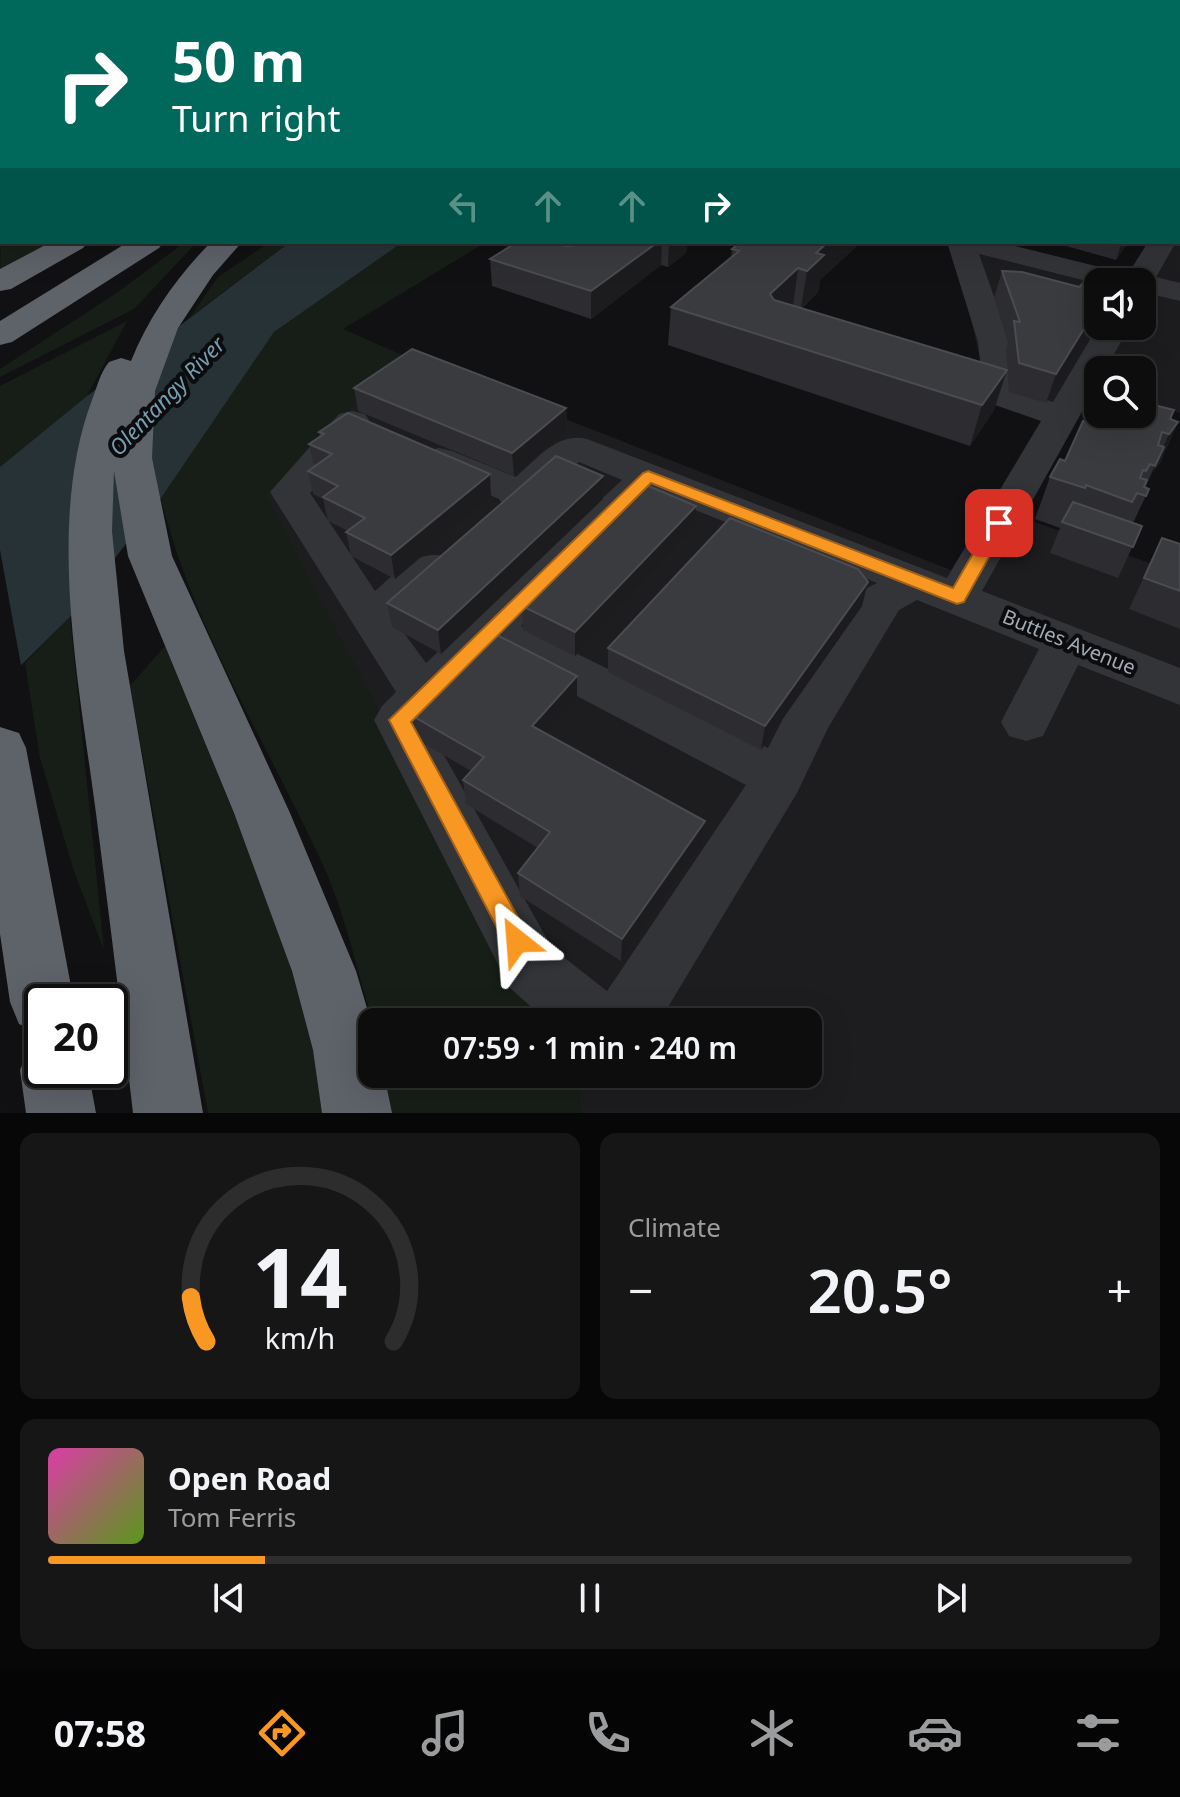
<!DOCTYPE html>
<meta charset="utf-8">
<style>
body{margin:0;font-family:"Noto Sans",sans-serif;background:#161617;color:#f1f3f6;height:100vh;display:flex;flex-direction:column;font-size:30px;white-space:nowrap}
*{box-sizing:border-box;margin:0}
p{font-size:26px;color:#9a9c9e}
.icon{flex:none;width:44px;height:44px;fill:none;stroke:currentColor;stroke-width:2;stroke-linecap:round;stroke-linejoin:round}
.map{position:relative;height:1113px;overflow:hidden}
.sheet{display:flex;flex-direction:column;gap:20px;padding:20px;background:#070708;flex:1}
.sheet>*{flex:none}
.banner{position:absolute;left:0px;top:0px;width:1180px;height:244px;box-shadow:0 8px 32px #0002,0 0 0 2px #2d2d2e;background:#00695c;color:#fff;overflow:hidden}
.tools{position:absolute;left:1084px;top:268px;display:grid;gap:16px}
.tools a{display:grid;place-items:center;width:72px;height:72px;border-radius:16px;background:#0d0d0e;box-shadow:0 8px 32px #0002,0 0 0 2px #2d2d2e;font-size:40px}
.speed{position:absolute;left:24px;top:984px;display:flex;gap:16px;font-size:40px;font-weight:700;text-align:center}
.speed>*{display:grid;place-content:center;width:104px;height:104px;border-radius:50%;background:#0d0d0e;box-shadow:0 8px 32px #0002,0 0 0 2px #2d2d2e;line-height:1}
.speed .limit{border:4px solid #111;border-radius:12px;background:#fff;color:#111}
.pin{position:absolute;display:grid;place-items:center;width:68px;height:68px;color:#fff;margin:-34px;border-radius:16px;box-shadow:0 4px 12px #0006}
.me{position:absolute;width:88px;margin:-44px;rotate:332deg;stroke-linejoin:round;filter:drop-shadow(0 0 6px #0008)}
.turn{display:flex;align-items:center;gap:28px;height:168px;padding:0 40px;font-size:36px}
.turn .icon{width:104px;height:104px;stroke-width:2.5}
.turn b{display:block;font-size:56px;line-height:68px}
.lanes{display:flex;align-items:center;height:76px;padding:0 40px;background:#0003;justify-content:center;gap:40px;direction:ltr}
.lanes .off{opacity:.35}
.big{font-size:60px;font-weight:600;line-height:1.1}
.sheet .card{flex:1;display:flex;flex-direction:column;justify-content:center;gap:12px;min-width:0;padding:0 28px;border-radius:16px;background:#161617}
.sheet .dial{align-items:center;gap:0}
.dial svg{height:208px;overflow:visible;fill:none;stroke:#2d2d2e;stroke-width:7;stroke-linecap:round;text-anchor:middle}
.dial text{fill:#f1f3f6;stroke:none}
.song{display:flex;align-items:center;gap:24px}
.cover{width:96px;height:96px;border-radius:12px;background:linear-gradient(135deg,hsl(320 70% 55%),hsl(90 70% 35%))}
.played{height:8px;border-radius:4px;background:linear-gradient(90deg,#f99723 20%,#2d2d2e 20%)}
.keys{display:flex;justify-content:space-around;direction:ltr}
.heat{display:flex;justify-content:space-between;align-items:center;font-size:44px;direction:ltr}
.sheet .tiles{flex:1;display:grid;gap:20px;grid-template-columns:1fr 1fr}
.card:last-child{grid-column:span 2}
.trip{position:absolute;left:358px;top:1008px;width:464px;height:80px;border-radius:16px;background:#0d0d0e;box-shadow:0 8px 32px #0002,0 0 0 2px #2d2d2e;font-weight:600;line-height:80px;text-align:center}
.dock{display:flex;height:128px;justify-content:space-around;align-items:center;background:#050506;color:#9a9c9e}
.dock .icon{width:56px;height:56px}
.dock .on{color:#f99723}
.dock b{font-size:36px;color:#f1f3f6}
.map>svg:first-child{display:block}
</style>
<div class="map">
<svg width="1180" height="1113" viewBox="0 0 1180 1113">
<rect width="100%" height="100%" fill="#111113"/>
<g fill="#1d1d20">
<polygon points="1180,223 1180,413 1148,403 1142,413 1142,370 1098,370 1098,414 1142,414 1134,427 1067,406 989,399 955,248 1098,284 1098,326 1142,326 1142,288 1169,242 1178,242"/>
<polygon points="402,355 951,570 990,506 1180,574 1180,1113 581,1113 578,1092 569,1074 808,1074 808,1022 541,1022 265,495"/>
</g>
<g fill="#171e17">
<polygon points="2,165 2,242 62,242 0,276"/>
<polygon points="185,242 197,242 134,309 0,377 0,369 118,292"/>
<polygon points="270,242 290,242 190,317 218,277"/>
<path d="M403,242h83l-143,87 59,26 -136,140 275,527h-168c-15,-48 -29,-112 -50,-157 -54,-118 -132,-241 -162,-367l113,-166z"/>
<polygon points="127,321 87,396 0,467 0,386"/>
<polygon points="70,617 104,950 74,871 40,758 25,663"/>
<polygon points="165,646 279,924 325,1096 326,1113 208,1113 130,686"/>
<polygon points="384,1074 569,1074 578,1092 581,1113 391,1113"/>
</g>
<polygon fill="#273237" points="290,242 403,242 274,332 161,498 70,617 0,686 0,467 87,396"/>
<polygon fill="#111113" points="0,550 22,671 0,690"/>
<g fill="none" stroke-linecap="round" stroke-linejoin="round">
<g fill="#323438" fill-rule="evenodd">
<polygon points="2,25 2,37 0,38 0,26"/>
<rect x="1178" y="130" width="2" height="15"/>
<polygon points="1178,204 1180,204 1178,224"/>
<path d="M947,242h52l129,32 20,-32h28l-20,35 24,6v18l-38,-9v-10l-44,2 -119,-30 31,88 8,48 35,12 45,-76h32l-25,44h-7v13l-116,208 198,77v37l-102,-40 -35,71 -17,5 -17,-5 -8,-14 38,-73 -122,-49 -18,10 -71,118 -31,65 -138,229h-111l-38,-34 -136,-268 8,-14 14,-14 -126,-200 69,-78 13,-3 13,3 5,8 -5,8 -55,63 65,98c22,-18 41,-43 72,-34l6,10 -6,10 -51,45 30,41 196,-183 -43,-18c-22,20 -44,51 -76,43l-4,-6 -73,-32 -6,-8 6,-8 13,-3 13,3 64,26c21,-18 41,-45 71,-38l360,139 94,-157 -52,-18 -5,-7 -6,-54zM653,493l224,90 -10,5 -78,119 -21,41 -247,-122zM495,653l251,132 -139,206 -55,-43 -126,-225z"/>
</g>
<g fill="#4e5157" fill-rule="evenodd">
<polygon points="335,0 356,0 334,2"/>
<polygon points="2,146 2,162 0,163 0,147"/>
</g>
<g fill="#5e6269" fill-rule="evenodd">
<polygon points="402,0 422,0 401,2"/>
<polygon points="509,0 529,0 508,2"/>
<polygon points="51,242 88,242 83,248 11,289 0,291 0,269"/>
<polygon points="128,242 164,242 159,248 12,342 0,345 0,321"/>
<path d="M211,242h31l-29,33 -35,53 -23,63 -3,67 20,98 118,257 66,158 16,54v49h12l8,39h-70l-9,-63 -21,-79 -58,-158 -106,-257 -14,-85 -2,60 12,120 79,462h-70c-11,-95 -23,-190 -35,-284 -16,-131 -54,-302 -6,-429 5,-13 8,-27 17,-38l12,-4 10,3c18,-45 46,-84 80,-119z"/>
<polygon points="0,727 19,733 26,748 74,1002 42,1002 42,1034 19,1024 10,1002 0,934"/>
<polygon points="42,1041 42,1070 88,1070 96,1113 26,1113 20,1070 30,1046"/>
</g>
<polyline stroke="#45484d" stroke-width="3" stroke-dasharray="5 4" stroke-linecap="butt" points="0,2 5,0"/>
</g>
<g fill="#2d2d31">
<polygon points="1164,0 1180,0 1180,4 1178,2 1164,1"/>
<polygon points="1180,32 1180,95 1178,95 1178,36"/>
<rect x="1178" y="97" width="2" height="36"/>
<polygon points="581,242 691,242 687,245 686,253 668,267 661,265 591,319 492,286 490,259 577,245"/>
<polygon points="741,242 861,242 820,280 818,292 802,308 1007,370 994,410 970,446 668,345 671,307 731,258 732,249"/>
<polygon points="1052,242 1133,242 1132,245 1127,244 1116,260"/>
<polygon points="1002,271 1079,287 1098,284 1046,403 1009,392 1006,349 1008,342 994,298"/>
<polygon points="354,388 566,408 567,431 514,476 358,411"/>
<polygon points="1092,403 1178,422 1160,463 1152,473 1145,488 1149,489 1133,523 1142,526 1118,578 1050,553 1060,528 1035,519 1050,477 1065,461 1085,422"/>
<polygon points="319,432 491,498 395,579 351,556 346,532 348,531 328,521 323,499 313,494 308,471 314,466 309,444 320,437"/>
<polygon points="603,499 441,654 392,627 387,603"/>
<polygon points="694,529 575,656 523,630 522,606"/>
<polygon points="1162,538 1180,544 1180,629 1129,609"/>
<polygon points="862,606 761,750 608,672 608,648"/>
<polygon points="577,700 547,734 705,821 702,845 621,961 520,896 518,873 538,848 466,804 463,780 471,771 416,739 411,715"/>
</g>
<g fill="#1c1c1f">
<polygon points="902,0 916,0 913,2 899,2"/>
<polygon points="2,75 2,110 0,110 0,76"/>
<polygon points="658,242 662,242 661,265 591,319 591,291"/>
<polygon points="669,242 691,242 687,245 686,253 668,267"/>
<polygon points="828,242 861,242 820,280 818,292 801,308 807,271 816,253"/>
<polygon points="1122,242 1128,242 1116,260"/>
<polygon points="798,268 793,306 765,332 770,294"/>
<polygon points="1098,306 1098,317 1046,403 1056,374"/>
<polygon points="1007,370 994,410 970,446 982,405"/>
<polygon points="566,408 567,431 514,476 512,453"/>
<polygon points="1178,422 1160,463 1152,473 1136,507 1169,434"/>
<polygon points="490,474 491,498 395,579 391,555"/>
<polygon points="603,476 603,499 441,654 438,630"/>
<polygon points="696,506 694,529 575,656 575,632"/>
<polygon points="868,582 862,606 761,750 765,726"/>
<polygon points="577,676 577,700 533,750 532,726"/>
<polygon points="705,821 702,845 621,961 622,939"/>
</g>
<g fill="#393b3f" stroke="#4a4c51" stroke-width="2">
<polygon points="869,0 902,0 899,2 865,2"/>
<polygon points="921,0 937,0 934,2 918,2"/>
<polygon points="953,0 968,0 965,2 950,2"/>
<polygon points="976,0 1008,0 1006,2 973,2"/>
<polygon points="1074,0 1105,0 1103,2 1088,2"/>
<polygon points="2,40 2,75 0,76 0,41"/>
<rect x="1178" y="97" width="2" height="17"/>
<polygon points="1178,145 1180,145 1180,160 1178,163"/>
<polygon points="517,242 552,242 565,246 577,245 581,242 658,242 591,291 490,259"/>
<polygon points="741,242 828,242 816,253 824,255 807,271 798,268 770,294 774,300 1007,370 982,405 671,307 739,251 732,249"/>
<polygon points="1002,271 1022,272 1079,287 1087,280 1098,284 1098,306 1056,374 1019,363 1014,321 1020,322"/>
<polygon points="412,349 566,408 512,453 354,388"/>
<polygon points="1142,385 1147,386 1143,393 1142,392"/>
<polygon points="1098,393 1098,414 1142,414 1142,402 1174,410 1170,419 1178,422 1169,434 1162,432 1158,445 1164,447 1155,466 1150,464 1146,471 1143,470 1140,478 1147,480 1144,487 1149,489 1146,496 1137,493 1132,502 1086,485 1085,488 1050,477 1060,459 1065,461 1083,421 1087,422 1096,405 1092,403"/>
<polygon points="348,413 490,474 391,555 346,532 365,518 323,497 338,486 308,471 332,454 309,444 324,434 319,432"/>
<polygon points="556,456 603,476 438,630 387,603"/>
<polygon points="646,485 696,506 575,632 522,606"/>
<polygon points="1073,502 1142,526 1133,547 1062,522"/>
<polygon points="730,518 858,569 868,582 765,726 608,648"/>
<polygon points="1162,538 1180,544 1180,591 1144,578"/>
<polygon points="495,634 577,676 532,726 705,821 622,939 518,873 550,832 463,780 484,757 411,715"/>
</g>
<polygon fill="#f99723" stroke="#a26217" stroke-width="2" points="648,471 953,588 993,519 999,518 1008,523 964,602 957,604 651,483 411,722 526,932 529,941 526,949 517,953 508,949 389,720 643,473"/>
<g text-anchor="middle" stroke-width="8" stroke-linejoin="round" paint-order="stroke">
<g font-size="20" fill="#a2aab4" stroke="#0c0c0e">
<text transform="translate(1069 642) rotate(22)" y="7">Buttles Avenue</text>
</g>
<g font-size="22" font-style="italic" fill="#779db1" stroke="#0c0c0e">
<text transform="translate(167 396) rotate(-46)" y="8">Olentangy River</text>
</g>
</g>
</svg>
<div class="tools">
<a><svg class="icon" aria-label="sound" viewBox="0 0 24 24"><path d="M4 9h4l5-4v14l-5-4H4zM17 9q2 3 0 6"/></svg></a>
<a><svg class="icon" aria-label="search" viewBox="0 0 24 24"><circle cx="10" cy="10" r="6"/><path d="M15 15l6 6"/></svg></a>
</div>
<div class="speed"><div class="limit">20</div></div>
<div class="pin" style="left:999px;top:523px;background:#d93025"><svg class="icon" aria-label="arrive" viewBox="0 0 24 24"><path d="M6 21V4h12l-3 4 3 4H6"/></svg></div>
<svg class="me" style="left:517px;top:941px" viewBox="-20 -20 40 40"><path d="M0-17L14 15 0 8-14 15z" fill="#f99723" stroke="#fff" stroke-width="4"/></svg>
<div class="trip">07:59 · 1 min · 240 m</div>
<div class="banner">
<div class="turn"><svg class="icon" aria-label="right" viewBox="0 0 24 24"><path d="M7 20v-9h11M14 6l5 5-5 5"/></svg><div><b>50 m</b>Turn right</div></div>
<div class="lanes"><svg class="icon off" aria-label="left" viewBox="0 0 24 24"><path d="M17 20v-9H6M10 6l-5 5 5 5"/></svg><svg class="icon off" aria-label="ahead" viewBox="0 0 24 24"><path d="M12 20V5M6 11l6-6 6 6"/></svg><svg class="icon off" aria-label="ahead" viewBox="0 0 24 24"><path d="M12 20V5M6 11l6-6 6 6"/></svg><svg class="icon" aria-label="right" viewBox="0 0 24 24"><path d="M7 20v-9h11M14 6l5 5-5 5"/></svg></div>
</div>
</div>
<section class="sheet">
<div class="tiles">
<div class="card dial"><svg viewBox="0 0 100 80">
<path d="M14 69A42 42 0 1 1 86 69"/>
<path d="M14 69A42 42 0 0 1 8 52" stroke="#f99723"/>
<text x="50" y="56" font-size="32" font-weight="700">14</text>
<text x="50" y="72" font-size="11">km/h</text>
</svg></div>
<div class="card"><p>Climate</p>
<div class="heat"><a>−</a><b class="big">20.5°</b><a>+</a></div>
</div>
<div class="card">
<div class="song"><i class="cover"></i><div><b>Open Road</b><p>Tom Ferris</p></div></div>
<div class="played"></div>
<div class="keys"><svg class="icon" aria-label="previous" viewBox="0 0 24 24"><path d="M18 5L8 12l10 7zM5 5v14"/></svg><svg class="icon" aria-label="pause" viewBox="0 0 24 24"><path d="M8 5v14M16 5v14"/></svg><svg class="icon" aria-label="next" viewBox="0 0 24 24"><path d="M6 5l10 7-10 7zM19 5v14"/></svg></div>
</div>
</div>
</section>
<nav class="dock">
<b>07:58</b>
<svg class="icon on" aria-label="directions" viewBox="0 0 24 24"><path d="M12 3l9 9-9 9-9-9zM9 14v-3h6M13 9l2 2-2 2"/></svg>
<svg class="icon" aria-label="music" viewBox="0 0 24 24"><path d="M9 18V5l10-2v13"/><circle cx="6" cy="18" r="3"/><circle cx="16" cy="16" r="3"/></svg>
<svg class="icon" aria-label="phone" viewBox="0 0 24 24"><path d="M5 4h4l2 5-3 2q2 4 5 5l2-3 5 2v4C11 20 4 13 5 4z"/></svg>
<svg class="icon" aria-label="climate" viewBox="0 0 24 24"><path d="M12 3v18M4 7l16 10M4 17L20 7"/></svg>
<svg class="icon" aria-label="car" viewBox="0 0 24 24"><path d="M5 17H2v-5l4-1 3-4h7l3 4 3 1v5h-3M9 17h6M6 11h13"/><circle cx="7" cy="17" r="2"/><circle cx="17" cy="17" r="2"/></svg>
<svg class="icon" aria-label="filters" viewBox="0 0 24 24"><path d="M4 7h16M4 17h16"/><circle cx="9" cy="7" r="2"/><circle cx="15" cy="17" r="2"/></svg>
</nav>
